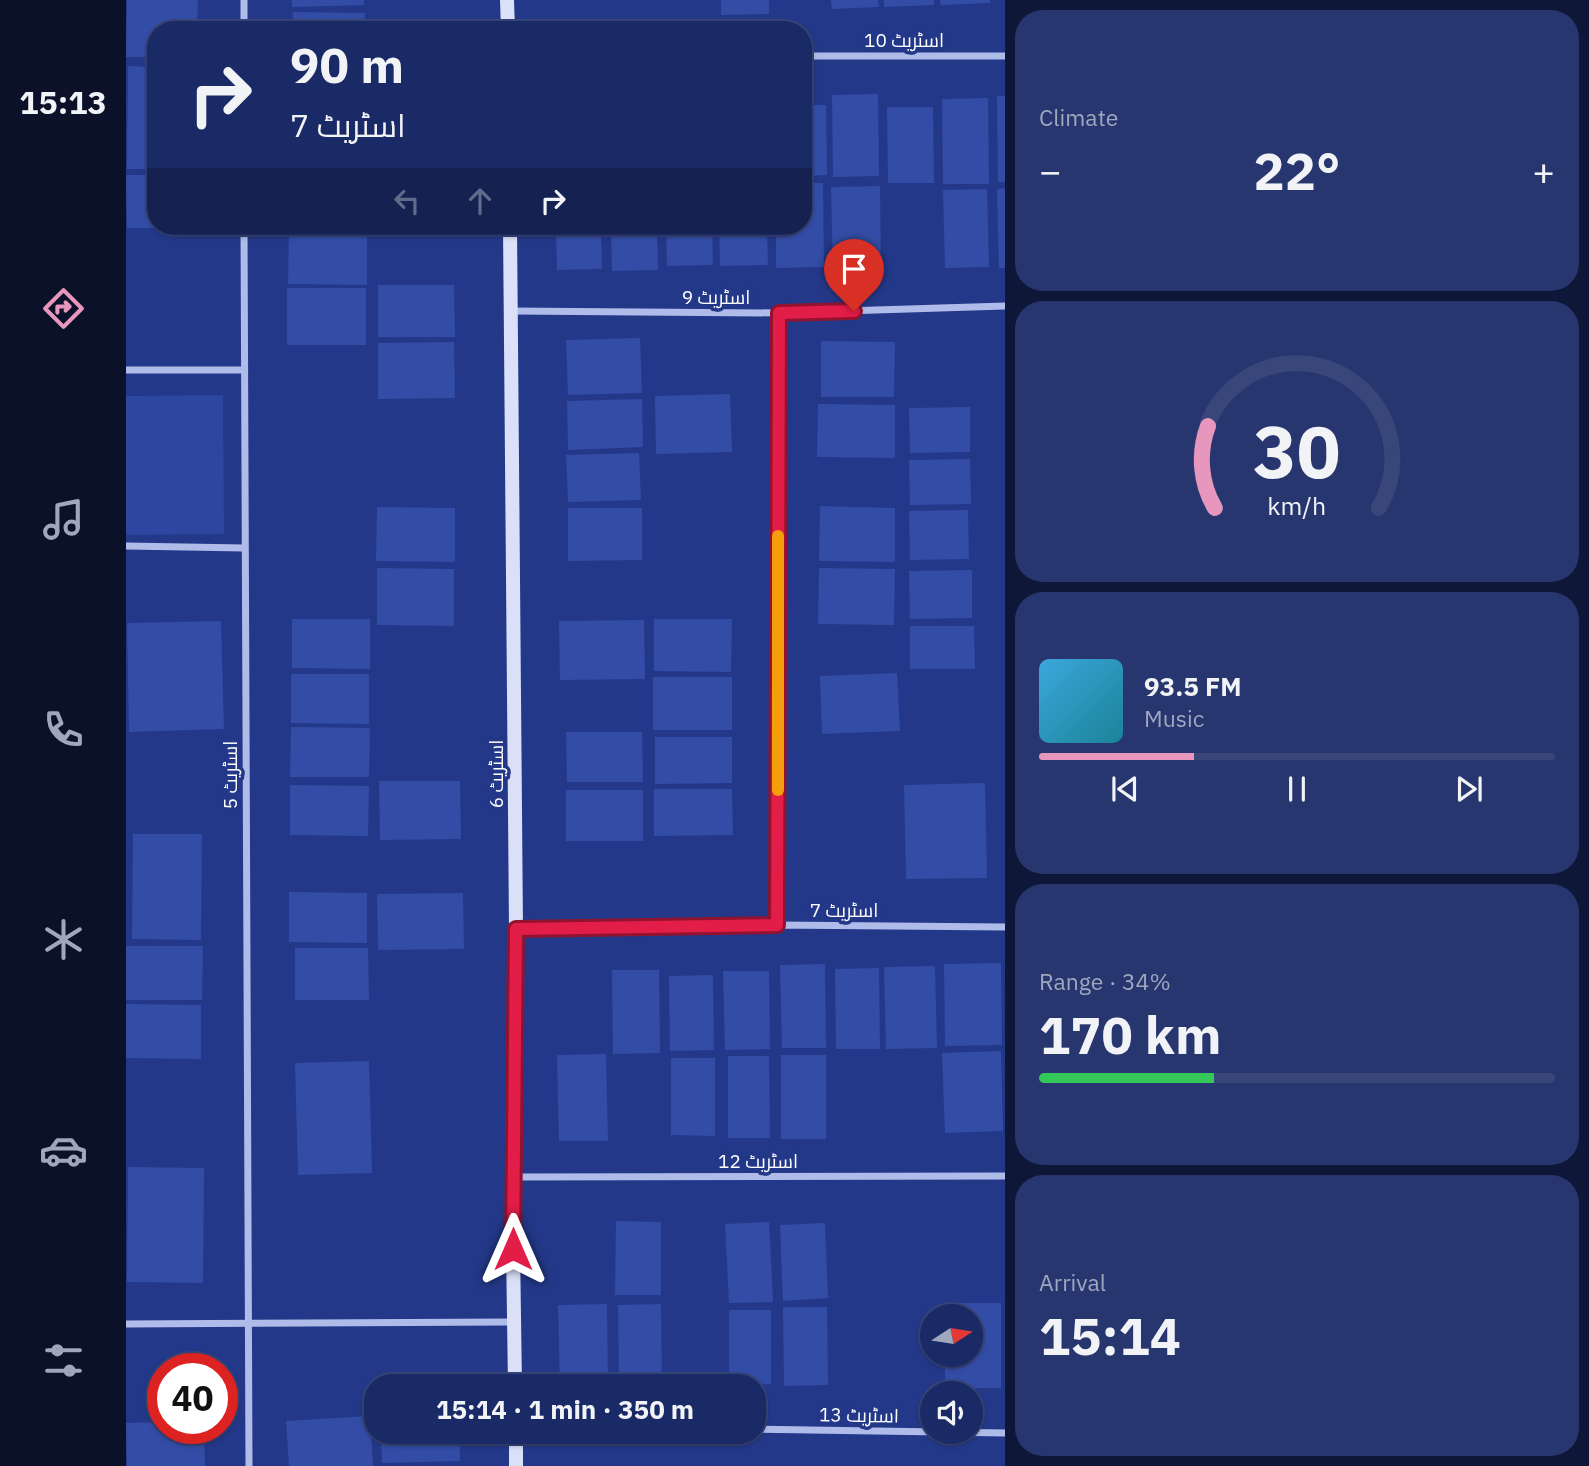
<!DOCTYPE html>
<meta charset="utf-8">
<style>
body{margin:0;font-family:"IBM Plex Sans",Cairo,sans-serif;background:#27366f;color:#f1f3f6;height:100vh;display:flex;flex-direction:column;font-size:26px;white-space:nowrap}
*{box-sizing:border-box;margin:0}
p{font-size:23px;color:#9fa7bf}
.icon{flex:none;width:38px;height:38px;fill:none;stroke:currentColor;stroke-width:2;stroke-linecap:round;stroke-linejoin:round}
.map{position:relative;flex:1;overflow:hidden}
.panel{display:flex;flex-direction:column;gap:10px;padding:10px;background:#0e1738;width:584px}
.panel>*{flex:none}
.hud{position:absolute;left:21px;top:21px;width:665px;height:214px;border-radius:28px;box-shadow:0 2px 5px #0004,0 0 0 2px #38467a;background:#1a2a66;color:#f1f3f6;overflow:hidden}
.needle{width:46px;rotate:78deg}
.fabs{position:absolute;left:794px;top:1304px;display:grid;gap:14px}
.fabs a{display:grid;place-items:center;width:63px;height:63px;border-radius:50%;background:#1a2a66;box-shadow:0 2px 5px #0004,0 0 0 2px #38467a;font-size:35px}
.speed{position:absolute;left:21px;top:1353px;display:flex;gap:14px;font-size:35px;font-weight:700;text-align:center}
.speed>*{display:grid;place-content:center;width:91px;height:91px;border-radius:50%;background:#1a2a66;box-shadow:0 2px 5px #0004,0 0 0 2px #38467a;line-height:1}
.speed .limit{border:10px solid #d22;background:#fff;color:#111}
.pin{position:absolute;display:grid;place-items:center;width:60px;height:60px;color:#fff;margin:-72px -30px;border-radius:50% 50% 50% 0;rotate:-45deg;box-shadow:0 0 7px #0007}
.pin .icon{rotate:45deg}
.me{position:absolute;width:77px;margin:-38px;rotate:0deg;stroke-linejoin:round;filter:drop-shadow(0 0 5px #0008)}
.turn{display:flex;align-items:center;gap:24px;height:147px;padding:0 28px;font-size:32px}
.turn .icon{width:91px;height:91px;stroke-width:2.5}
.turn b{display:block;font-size:49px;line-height:60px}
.lanes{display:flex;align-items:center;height:66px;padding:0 28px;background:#0003;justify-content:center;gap:35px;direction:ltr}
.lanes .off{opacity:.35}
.big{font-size:52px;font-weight:700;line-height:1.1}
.panel .card{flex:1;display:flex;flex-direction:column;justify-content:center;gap:10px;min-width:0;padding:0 24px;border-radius:28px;background:#27366f}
.panel .dial{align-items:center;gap:0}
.dial svg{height:182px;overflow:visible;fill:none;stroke:#38467a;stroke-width:7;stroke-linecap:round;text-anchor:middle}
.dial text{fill:#f1f3f6;stroke:none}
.song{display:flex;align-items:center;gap:21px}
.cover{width:84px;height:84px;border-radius:10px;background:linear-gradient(135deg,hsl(200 70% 55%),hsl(190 70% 35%))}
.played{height:7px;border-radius:4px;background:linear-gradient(90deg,#e797bd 30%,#38467a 30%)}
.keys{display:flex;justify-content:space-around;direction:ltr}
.heat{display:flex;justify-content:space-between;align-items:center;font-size:38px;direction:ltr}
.charge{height:10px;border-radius:5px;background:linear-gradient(90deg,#34c759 34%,#38467a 0)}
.trip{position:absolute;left:238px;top:1374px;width:402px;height:70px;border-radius:28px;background:#1a2a66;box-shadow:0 2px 5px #0004,0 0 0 2px #38467a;font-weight:700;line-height:70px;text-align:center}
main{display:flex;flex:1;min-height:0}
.tabs{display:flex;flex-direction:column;width:126px;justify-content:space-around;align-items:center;background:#0a1129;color:#9fa7bf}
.tabs .icon{width:49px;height:49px}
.tabs .current{color:#e797bd}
.tabs b{font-size:32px;color:#f1f3f6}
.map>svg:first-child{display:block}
</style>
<main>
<nav class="tabs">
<b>15:13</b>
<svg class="icon current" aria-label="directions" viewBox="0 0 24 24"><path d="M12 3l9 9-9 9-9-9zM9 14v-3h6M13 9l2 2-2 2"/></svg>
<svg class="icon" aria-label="music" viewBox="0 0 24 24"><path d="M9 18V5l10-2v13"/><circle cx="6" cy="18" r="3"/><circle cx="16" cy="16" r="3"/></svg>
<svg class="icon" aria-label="phone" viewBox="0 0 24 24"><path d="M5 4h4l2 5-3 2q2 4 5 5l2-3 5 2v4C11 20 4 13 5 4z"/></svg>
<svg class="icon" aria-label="climate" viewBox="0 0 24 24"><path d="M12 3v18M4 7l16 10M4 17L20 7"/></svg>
<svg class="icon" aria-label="car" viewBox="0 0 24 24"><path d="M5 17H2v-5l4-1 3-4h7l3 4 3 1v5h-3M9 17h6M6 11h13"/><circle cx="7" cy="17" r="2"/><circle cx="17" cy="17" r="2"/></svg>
<svg class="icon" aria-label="filters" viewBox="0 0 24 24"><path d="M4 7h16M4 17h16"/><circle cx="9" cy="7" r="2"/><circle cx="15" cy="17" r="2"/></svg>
</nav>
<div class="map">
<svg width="879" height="1466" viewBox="0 0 879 1466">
<rect width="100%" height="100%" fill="#233888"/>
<polygon fill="#2d47a0" points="97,395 98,534 0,535 0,396"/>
<g fill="#334ca5">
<polygon points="1,0 72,0 71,30 30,30 30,57 0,57"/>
<polygon points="166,0 238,0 238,5 166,7"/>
<polygon points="595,0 643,0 643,14 595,15"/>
<polygon points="705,0 752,0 753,7 706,9"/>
<polygon points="758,0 808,0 808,5 758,7"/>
<polygon points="814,0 864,0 864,3 815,5"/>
<polygon points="167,12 239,13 239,30 166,30"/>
<polygon points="2,66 30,67 30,169 1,169"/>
<polygon points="752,94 753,176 707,177 706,95"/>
<polygon points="871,96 879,96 879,182 872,182"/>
<polygon points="862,98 863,184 817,184 816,99"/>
<polygon points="677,105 700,105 701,175 677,176"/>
<polygon points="761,107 807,107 808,183 762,183"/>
<polygon points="0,175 30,175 30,226 46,228 1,228"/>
<polygon points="677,183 697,183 698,267 650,268 650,226 677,226"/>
<polygon points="754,186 755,273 707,273 705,187"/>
<polygon points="879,188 879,268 873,268 871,189"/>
<polygon points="861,189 863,267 819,268 817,190"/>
<polygon points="430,226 475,226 476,269 431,270"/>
<polygon points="485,226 531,226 532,270 486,271"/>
<polygon points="540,226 586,226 587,265 541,266"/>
<polygon points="593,226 641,226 642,265 594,266"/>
<polygon points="163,229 241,230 241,285 162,284"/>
<polygon points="252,285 328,285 329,337 252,337"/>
<rect x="161" y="288" width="79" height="57"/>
<polygon points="514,338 516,393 442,395 440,340"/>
<polygon points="695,341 769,342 768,397 695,397"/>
<polygon points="328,342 329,398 252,399 252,343"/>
<polygon points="604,394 606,452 530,454 529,396"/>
<polygon points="516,399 517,447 442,450 441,401"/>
<polygon points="692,404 769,405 769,458 691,457"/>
<polygon points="844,407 844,452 784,453 783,408"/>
<polygon points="513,453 515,500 442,502 440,455"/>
<polygon points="844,459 845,504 784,505 783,460"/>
<polygon points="694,506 769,508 769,562 693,561"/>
<polygon points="251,507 329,508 329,562 250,561"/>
<polygon points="442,508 516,508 516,560 442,561"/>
<polygon points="842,510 843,559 784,560 783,511"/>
<polygon points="251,568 328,569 328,626 251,625"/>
<polygon points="693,568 769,569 768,625 692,624"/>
<polygon points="846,570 846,618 784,619 783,571"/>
<polygon points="166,619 244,619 244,669 166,668"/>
<polygon points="528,619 606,619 605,672 528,671"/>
<polygon points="518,620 519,679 434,680 433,621"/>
<polygon points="95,621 98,729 3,732 1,623"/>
<polygon points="784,626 848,626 849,669 784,669"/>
<polygon points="771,673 774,731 696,734 694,676"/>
<polygon points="165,674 243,674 243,724 165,723"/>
<rect x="527" y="677" width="79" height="53"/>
<polygon points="165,727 244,728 243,777 164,777"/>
<polygon points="440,732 516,732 517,782 441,782"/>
<polygon points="529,737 606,737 606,783 529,784"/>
<polygon points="253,781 334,781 335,839 254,840"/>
<polygon points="859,783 861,878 780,879 778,785"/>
<polygon points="164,785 243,786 242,836 164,835"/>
<polygon points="528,789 606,789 607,835 528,836"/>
<rect x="440" y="790" width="77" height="51"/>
<polygon points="7,834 76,834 75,940 6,939"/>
<polygon points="163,892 241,893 241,943 163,942"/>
<polygon points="337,893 338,949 252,950 251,894"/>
<polygon points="0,946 77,946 76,1000 0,1000"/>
<polygon points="169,948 242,948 243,1000 169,1000"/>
<polygon points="875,963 876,1045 819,1046 818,964"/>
<polygon points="699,964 700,1048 656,1048 654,965"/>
<polygon points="809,966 811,1048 760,1049 758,967"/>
<polygon points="753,968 754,1049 710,1049 709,969"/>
<polygon points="486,970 533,970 534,1053 487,1054"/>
<polygon points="597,971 643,971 644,1049 599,1050"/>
<polygon points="587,975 588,1050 544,1051 543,976"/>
<polygon points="0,1004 75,1005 75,1059 0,1058"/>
<polygon points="875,1051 877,1131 819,1133 816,1053"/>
<polygon points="480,1054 482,1141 433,1141 431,1055"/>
<rect x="655" y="1055" width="45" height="84"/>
<polygon points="602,1056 643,1056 644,1138 602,1138"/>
<polygon points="545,1058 589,1058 589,1136 545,1135"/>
<polygon points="243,1061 246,1173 172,1175 169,1063"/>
<polygon points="2,1167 78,1168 77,1283 1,1282"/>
<polygon points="490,1221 535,1222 535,1295 489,1295"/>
<polygon points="643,1222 647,1302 603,1303 599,1224"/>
<polygon points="699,1223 702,1298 657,1301 654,1225"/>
<polygon points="819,1303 875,1303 875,1388 819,1388 819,1354 845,1354 845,1316 819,1316"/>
<polygon points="481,1304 482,1386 434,1386 432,1305"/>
<polygon points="535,1304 536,1385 493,1386 492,1305"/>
<polygon points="657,1307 701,1307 702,1385 658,1386"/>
<polygon points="603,1310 645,1310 645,1384 603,1385"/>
<polygon points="244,1416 247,1466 163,1466 160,1421"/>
<polygon points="37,1422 37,1428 78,1428 79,1466 1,1466 0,1423"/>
<polygon points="255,1432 333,1432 334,1461 256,1463"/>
</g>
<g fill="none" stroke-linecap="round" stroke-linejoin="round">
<g stroke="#afbce9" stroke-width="7">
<polyline points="118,0 118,30"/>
<polyline points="677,56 879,56"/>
<polyline points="118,226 123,1466"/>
<polyline points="386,311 653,313 879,306"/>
<polyline points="0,370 118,370"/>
<polyline points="0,546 118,548"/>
<polyline points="651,925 653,313"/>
<polyline points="391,929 651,925 879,927"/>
<polyline points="386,1177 879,1176"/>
<polyline points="0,1324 387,1322"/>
<polyline points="628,1429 879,1433"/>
</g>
<g stroke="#d9e0f8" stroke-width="14">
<polyline points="381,0 382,30"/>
<polyline points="384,226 390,929 386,1177 389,1386"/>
<polyline points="390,1466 390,1432"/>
</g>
</g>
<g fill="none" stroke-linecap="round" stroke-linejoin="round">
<defs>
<polyline id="route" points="387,1249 390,929 651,925 653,313 728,311"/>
</defs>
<use href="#route" stroke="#92132f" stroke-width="18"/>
<use href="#route" stroke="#e11d48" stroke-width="12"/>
<polyline stroke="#f59e0b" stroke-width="12" points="652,790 652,536"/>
</g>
<g text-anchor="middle" stroke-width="7" stroke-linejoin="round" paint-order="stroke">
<g font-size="19" fill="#fff" stroke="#233888">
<text x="778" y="47">اسٹریٹ 10</text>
<text x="590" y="304">اسٹریٹ 9</text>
<text transform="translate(370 774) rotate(-90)" y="7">اسٹریٹ 6</text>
<text transform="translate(104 775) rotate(-90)" y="7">اسٹریٹ 5</text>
<text x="718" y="917">اسٹریٹ 7</text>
<text x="632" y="1168">اسٹریٹ 12</text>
<text transform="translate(733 1415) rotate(1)" y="7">اسٹریٹ 13</text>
</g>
</g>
</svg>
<div class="fabs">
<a><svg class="needle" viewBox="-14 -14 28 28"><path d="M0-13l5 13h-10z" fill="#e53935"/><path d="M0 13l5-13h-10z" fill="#9fa7bf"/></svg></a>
<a><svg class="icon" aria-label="sound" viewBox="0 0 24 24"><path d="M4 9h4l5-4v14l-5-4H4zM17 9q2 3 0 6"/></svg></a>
</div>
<div class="speed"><div class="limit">40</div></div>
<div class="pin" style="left:728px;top:311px;background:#d93025"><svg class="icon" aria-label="arrive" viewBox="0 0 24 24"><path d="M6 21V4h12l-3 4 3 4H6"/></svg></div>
<svg class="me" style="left:387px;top:1249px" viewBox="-20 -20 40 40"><path d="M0-17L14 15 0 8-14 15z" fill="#e11d48" stroke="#fff" stroke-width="4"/></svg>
<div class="trip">15:14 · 1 min · 350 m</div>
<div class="hud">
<div class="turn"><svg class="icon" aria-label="right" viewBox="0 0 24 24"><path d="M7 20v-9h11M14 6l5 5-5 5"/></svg><div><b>90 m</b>اسٹریٹ 7</div></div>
<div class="lanes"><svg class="icon off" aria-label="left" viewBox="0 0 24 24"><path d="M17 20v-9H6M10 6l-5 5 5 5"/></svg><svg class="icon off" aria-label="ahead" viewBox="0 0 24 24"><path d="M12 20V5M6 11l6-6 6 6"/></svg><svg class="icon" aria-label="right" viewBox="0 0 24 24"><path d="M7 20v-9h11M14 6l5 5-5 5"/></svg></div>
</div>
</div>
<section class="panel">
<div class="card"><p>Climate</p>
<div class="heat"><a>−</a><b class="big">22°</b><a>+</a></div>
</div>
<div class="card dial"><svg viewBox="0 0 100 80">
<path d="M14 69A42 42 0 1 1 86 69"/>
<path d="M14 69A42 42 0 0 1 11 33" stroke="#e797bd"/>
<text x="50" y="56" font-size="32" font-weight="700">30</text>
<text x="50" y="72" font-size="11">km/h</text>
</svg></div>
<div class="card">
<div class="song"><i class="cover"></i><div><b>93.5 FM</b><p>Music</p></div></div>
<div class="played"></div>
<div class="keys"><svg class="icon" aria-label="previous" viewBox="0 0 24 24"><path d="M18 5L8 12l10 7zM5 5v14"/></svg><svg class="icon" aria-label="pause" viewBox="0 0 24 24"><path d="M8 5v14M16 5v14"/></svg><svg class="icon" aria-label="next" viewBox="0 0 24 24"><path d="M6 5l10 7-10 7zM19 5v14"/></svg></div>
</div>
<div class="card"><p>Range · 34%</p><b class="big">170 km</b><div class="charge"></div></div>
<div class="card"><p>Arrival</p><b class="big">15:14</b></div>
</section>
</main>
